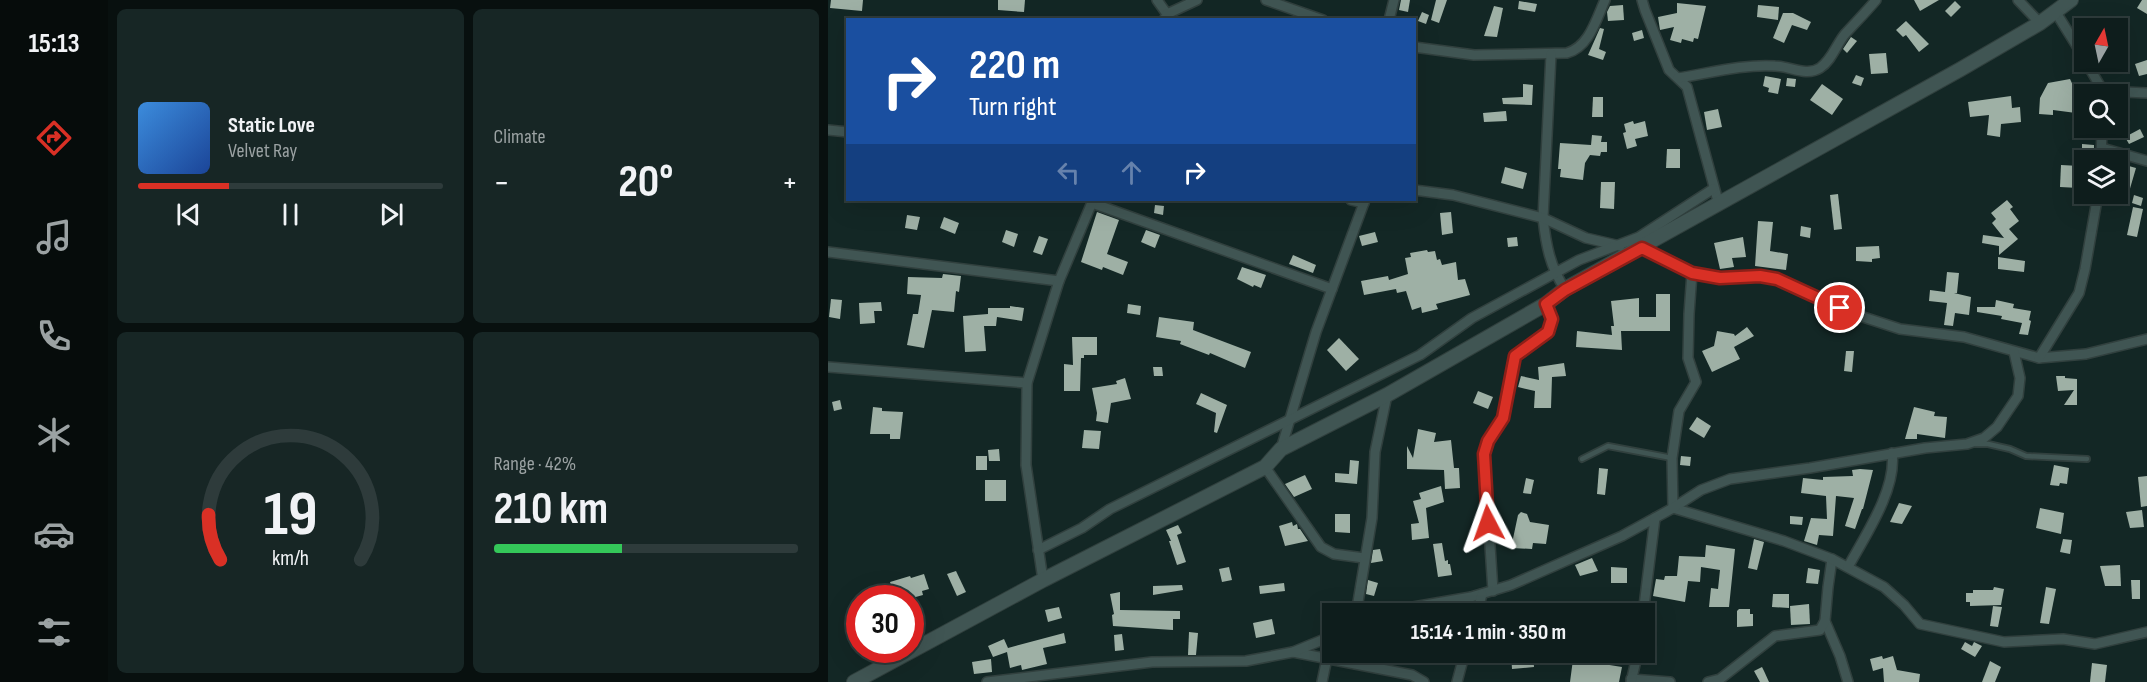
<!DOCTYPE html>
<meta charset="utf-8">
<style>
body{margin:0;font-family:"Sofia Sans Condensed",sans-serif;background:#172625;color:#f1f3f6;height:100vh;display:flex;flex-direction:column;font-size:22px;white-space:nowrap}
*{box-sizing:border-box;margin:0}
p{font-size:20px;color:#9ba2a3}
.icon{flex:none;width:33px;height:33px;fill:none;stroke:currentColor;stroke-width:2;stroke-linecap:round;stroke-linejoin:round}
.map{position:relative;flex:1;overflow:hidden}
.panel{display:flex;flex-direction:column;gap:9px;padding:9px;background:#08100f;width:720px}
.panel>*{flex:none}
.hud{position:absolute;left:18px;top:18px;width:570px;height:183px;border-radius:0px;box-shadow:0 6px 24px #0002,0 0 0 2px #2e3b3b;background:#1a4fa0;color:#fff;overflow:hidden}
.needle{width:39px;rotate:9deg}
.controls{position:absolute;left:1246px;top:18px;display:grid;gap:12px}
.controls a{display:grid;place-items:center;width:54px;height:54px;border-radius:0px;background:#0e1d1c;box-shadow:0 6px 24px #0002,0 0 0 2px #2e3b3b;font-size:30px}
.speed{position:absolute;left:18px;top:585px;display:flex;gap:12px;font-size:30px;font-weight:700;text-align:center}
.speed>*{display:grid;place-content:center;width:78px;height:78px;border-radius:50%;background:#0e1d1c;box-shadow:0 6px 24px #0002,0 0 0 2px #2e3b3b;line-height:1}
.speed .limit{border:9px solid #d22;background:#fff;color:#111}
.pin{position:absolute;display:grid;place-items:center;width:51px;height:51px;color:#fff;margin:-26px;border:3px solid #fff;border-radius:50%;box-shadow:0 2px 6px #0007}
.me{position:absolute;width:66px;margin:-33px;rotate:356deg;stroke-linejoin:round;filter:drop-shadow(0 0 4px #0008)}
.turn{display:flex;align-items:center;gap:21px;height:126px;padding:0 24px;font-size:27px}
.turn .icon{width:78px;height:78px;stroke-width:2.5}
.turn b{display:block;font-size:42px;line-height:51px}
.lanes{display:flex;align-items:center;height:57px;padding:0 24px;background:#0003;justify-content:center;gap:30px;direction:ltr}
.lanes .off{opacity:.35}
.big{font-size:45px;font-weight:700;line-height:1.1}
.panel .card{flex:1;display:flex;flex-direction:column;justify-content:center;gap:9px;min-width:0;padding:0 21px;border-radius:9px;background:#172625}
.panel .dial{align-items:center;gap:0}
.dial svg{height:156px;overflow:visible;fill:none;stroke:#2e3b3b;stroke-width:7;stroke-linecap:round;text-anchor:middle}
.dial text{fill:#f1f3f6;stroke:none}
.song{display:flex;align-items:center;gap:18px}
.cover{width:72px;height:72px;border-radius:9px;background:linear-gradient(135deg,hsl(210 70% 55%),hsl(220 70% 35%))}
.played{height:6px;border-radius:3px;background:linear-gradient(90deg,#d93025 30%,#2e3b3b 30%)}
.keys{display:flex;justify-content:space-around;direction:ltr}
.heat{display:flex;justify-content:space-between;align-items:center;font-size:33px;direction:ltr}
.charge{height:9px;border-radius:4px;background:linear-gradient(90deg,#34c759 42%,#2e3b3b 0)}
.panel .tiles{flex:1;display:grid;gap:9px;grid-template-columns:repeat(2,1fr)}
.trip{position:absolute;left:494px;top:603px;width:333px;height:60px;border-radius:0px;background:#0e1d1c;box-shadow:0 6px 24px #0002,0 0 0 2px #2e3b3b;font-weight:700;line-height:60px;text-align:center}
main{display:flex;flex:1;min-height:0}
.menu{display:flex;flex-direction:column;width:108px;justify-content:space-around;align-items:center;background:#060c0b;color:#9ba2a3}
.menu .icon{width:42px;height:42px}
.menu .selected{color:#d93025}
.menu b{font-size:27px;color:#f1f3f6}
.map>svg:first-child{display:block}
</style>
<main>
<nav class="menu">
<b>15:13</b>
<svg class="icon selected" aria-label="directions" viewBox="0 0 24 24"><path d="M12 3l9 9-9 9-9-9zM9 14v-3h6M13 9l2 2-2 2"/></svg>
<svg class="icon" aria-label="music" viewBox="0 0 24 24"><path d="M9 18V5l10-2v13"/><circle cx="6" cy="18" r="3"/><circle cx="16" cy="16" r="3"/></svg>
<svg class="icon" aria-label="phone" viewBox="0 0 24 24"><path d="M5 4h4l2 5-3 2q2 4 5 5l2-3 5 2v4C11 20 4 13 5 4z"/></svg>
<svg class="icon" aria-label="climate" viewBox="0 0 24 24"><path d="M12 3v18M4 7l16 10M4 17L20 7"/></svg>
<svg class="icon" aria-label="car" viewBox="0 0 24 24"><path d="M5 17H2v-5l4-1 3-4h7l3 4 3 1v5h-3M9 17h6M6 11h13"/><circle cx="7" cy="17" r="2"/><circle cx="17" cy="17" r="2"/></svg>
<svg class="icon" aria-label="filters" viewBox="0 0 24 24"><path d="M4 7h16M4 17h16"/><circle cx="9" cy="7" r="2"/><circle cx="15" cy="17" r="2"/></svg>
</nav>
<section class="panel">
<div class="tiles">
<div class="card">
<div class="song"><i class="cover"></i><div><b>Static Love</b><p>Velvet Ray</p></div></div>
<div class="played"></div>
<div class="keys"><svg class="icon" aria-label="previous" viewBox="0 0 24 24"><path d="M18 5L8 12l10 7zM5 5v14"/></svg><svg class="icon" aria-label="pause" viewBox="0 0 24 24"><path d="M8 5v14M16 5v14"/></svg><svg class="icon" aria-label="next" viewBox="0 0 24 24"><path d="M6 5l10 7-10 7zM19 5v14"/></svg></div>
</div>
<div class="card"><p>Climate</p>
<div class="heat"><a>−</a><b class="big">20°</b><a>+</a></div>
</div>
<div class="card dial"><svg viewBox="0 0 100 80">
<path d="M14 69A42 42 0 1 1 86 69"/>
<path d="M14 69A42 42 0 0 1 8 46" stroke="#d93025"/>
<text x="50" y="56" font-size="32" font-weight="700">19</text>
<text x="50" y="72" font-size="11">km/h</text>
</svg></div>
<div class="card"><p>Range · 42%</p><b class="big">210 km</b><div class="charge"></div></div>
</div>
</section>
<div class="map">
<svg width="1319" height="682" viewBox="0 0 1319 682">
<rect width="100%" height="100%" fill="#132725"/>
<g fill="#9eb0a5">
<polygon points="3,0 35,0 34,11 2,8"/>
<polygon points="170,0 197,0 196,12 170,10"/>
<polygon points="573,0 582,0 580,12 571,10"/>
<polygon points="608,0 619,0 611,23 603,20"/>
<polygon points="1086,0 1111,0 1092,11"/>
<polygon points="1314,0 1319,0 1319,14 1309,8"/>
<polygon points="691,1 709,4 707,12 690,9"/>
<polygon points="1127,1 1133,7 1123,17 1117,11"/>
<polygon points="849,3 878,6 870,39 866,38 865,42 854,39 853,43 842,40 846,27 832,30 830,17 849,13"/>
<polygon points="795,5 796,20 780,21 779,12 782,6"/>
<polygon points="930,5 951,7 950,20 929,17"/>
<polygon points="666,6 675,8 669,37 656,36"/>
<polygon points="594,12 601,15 598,24 590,21"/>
<polygon points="955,13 965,13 983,22 979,30 964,25 956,43 945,38"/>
<polygon points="1078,21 1101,44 1091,52 1078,35 1075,37 1068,30"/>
<polygon points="772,28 776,29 771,49 778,52 775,60 760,55"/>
<polygon points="814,30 816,38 806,41 804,33"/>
<polygon points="1023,37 1029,41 1019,53 1015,49"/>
<polygon points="1058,53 1060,73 1043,74 1041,54"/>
<polygon points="1319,60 1319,74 1311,76 1307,64"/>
<polygon points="1028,75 1036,78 1033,86 1024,83"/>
<polygon points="937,76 953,79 950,94 940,92 941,88 935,86"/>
<polygon points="959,78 968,79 967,87 958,86"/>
<polygon points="1242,79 1250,96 1248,113 1225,110 1225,115 1211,114 1212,98 1220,83"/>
<polygon points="695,84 705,85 704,105 675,104 674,98 695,97"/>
<polygon points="994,84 1015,99 1004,115 982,100"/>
<polygon points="1183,96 1184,108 1192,107 1193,122 1173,124 1172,137 1159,135 1161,115 1142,117 1140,102"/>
<polygon points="765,97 775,97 775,117 764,117"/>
<polygon points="890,109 894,127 879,130 876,112"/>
<polygon points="678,111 679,121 656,122 655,113"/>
<polygon points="805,121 806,124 817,121 820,136 807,139 809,146 799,149 795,133 798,132 796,124"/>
<polygon points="1312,129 1316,137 1301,144 1297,137"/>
<polygon points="764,135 774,136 773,142 779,142 779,152 773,152 772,156 762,155 757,163 755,180 732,177 733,169 730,169 732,143 763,145"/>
<polygon points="1254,144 1266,145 1266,160 1254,160"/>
<polygon points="839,149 852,149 852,168 838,168"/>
<polygon points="1290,163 1308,168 1301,192 1290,188"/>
<polygon points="1233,165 1252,166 1251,188 1232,187"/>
<polygon points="677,167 699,173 695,189 673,183"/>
<polygon points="773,182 787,182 786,209 772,208"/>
<polygon points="1010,194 1014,229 1006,230 1002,195"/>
<polygon points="1306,195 1315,198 1313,206 1304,203"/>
<polygon points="1179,200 1185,207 1182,209 1191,221 1181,229 1190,239 1171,255 1171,246 1154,243 1155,235 1176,238 1164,223 1168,219 1163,213"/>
<polygon points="327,205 336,206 335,215 326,213"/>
<polygon points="1305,207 1315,209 1309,237 1299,235"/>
<polygon points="269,212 291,220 279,254 300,262 295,275 275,267 274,270 253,262"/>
<polygon points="623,212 625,233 614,235 612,213"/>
<polygon points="79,215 92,217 89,230 77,228"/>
<polygon points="116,217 131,223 127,234 112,228"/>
<polygon points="930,221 945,222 942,251 960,254 958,270 927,266"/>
<polygon points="973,226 983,228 982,238 972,236"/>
<polygon points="178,230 190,234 186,247 174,242"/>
<polygon points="318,230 332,235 327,248 313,242"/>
<polygon points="547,232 550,242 534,246 531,236"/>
<polygon points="211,236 220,239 214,255 205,252"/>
<polygon points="689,237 690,246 680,247 679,238"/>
<polygon points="915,237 918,257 904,258 906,267 892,269 886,243"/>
<polygon points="1051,246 1052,258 1044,259 1044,262 1028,261 1028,247"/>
<polygon points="599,250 600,252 607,251 609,260 612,259 614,265 628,262 630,280 637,279 642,295 608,304 610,309 594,313 593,307 584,310 578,291 569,293 568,289 536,295 533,281 560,276 561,280 580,274 577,258 583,257 582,253"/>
<polygon points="465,255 488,265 485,273 461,264"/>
<polygon points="1170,257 1197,261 1196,272 1170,269"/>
<polygon points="414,267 438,275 433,288 426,285 425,287 409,279"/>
<polygon points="1119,272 1131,273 1129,293 1126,293 1143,297 1141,315 1127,313 1125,326 1116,325 1119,303 1101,301 1102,290 1117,292"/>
<polygon points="115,274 133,276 131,292 128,291 126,312 104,310 96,348 79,345 85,314 90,314 93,295 79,294 80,277 114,278"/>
<polygon points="828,294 842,294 842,331 793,331 794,350 748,347 749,331 784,335 783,326 786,326 783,301 811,298 811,317 828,317"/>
<polygon points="3,299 14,300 12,319 1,317"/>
<polygon points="1168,300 1186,304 1185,308 1203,311 1201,320 1203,321 1200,335 1191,334 1194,323 1173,319 1174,316 1149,312 1149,307 1167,307"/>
<polygon points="53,302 54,311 46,311 47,323 32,324 31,303"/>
<polygon points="300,304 313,306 312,315 299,313"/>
<polygon points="182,306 196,308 194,321 169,317 168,326 156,326 158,351 137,352 135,316 160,314 160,308 182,308"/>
<polygon points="331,317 366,322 365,330 423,352 417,368 382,353 381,355 352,344 353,341 328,337"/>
<polygon points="919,327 926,336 906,347 912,359 884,372 874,351 886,346 889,331 906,334 907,336"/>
<polygon points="244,337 269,337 269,355 256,355 256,358 253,358 252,391 236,391 236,364 245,365"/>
<polygon points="511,338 531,359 518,371 499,350"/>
<polygon points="1018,351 1026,351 1024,372 1016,371"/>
<polygon points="736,363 738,376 724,377 723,408 706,408 707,391 690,387 693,376 711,380 710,367"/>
<polygon points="325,367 334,367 335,376 326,376"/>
<polygon points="1228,376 1237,376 1237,378 1249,379 1249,405 1236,405 1246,390 1230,391"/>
<polygon points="297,378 303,399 283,403 280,423 268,421 269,413 264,388 289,384 288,381"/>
<polygon points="650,391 665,397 660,409 645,403"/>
<polygon points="373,393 399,405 389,433 386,432 388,413 368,404"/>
<polygon points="12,400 14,409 6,411 4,402"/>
<polygon points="45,407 54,408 54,411 75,412 72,439 62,439 62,434 42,434"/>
<polygon points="1086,407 1107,412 1106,416 1119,417 1117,438 1089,434 1089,439 1077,439"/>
<polygon points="869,417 883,426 876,438 861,429"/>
<polygon points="590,429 608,433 606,442 623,440 626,468 631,468 632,488 617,489 616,470 579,469 579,446 585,458"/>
<polygon points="256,430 273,431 271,449 254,448"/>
<polygon points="171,449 172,461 161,461 160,450"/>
<rect x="148" y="456" width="11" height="14"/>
<polygon points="853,456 863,457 862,466 852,465"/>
<polygon points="522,460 531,461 529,484 507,482 507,473 521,474"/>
<polygon points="1226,465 1241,468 1239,484 1232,483 1231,486 1222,485"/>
<polygon points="771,468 780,469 777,495 769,494"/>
<polygon points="1032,469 1045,470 1035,509 1034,509 1027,529 1017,526 1026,498 1008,496 1005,536 991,535 989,545 976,541 983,518 999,519 998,496 973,493 975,478 995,480 995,477 1025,476 1024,470"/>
<polygon points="477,475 484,489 466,497 457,484"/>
<polygon points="1319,476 1319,506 1313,507 1310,477"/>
<polygon points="698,478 706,480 703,494 695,493"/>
<rect x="157" y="480" width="21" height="21"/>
<polygon points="613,486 616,502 598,508 601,538 584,540 583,524 591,523 585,501 593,499 591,493"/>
<polygon points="1071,503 1084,506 1074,524 1062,522"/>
<polygon points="1212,508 1236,513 1233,534 1208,528"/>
<polygon points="1314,510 1316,527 1302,528 1298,512"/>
<polygon points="693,512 699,514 702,522 721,525 718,544 705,543 704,549 683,548 690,515"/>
<polygon points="507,514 522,514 522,533 507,532"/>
<polygon points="962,516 975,517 974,525 962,524"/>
<polygon points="464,522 465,526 469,524 470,529 472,529 480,541 457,546 451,526"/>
<polygon points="350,525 354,533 349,535 358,562 349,565 341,541 343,541 338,530"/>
<polygon points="926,539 936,542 929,570 920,568"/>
<polygon points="1235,539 1244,540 1242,554 1232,552"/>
<polygon points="614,543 617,561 620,560 620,564 622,564 624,575 610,577 605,544"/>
<polygon points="878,545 907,549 901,607 881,607 883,588 890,589 892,570 873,567 872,582 860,581 857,602 825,596 828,579 836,580 837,576 849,576 851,556 877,557"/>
<polygon points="552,549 555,561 543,563 545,550"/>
<polygon points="764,558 770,571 752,576 747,565"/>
<polygon points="1292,565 1293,586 1277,586 1272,566"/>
<polygon points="401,567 404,580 394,582 391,569"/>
<polygon points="783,567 799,568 799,583 783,583"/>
<polygon points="980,568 992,570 990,584 978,583"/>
<polygon points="128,571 138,592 129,596 119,574"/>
<polygon points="96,574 101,589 94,591 95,595 84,598 67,598 62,582 82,576 83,578"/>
<polygon points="540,580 550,583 546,596 538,594"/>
<polygon points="1303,580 1312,580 1312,599 1304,599"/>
<polygon points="456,583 457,591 432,594 431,586"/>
<polygon points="354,585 355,590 325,595 325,586"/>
<polygon points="1166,587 1176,589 1173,605 1142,606 1142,602 1138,602 1138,593 1145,593 1145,590 1165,590"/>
<polygon points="1218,587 1228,589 1221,624 1212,623"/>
<polygon points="292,592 292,610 352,611 352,619 345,619 345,630 285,626 284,615 286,614 282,594"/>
<polygon points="945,594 961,594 961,608 944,607"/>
<polygon points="981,604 982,624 963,625 962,606"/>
<polygon points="1165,606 1174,607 1170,627 1162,626"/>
<polygon points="231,607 234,618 220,622 217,610"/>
<polygon points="911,609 922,609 922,614 925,614 925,626 909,627 909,611"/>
<polygon points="444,619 447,634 428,638 425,623"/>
<polygon points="361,632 370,633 368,655 360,655"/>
<polygon points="236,633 238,643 215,648 219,664 194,670 193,665 182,668 179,652 165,657 160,646 176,639 180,648"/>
<polygon points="294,634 296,650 287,651 286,635"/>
<polygon points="1137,642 1144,646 1146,642 1154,646 1147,657 1133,649"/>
<polygon points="578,652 612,654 612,662 599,662 598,664 577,660"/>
<polygon points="683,652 705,652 706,667 684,669"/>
<polygon points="746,652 770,652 769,663 794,667 791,682 742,682"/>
<polygon points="1054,656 1055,659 1065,656 1069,670 1092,674 1091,682 1056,682 1055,668 1045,671 1042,659"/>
<polygon points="163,659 164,672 146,674 144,662"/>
<polygon points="1162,661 1173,667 1167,682 1154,682"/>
<polygon points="1264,663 1279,665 1277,682 1262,682"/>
<polygon points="934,667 936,671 941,682 932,682 926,671"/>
</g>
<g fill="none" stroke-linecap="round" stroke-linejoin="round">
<defs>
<g id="lane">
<polyline points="1147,444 1160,444 1182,449 1198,456 1259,459"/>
<polyline points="754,459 780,446 844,458"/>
</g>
<g id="street">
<polyline points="329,0 339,14 336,20"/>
<polyline points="438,0 495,20"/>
<polyline points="814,0 817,10 841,70 859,87 891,205"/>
<polyline points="1190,0 1212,23"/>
<polyline points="1227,11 1257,59"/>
<polyline points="339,14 369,0"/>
<polyline points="561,20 566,0"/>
<path d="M586,47l60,8 93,-2c22,-6 29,-33 38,-53"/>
<path d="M723,54l-8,164c3,27 7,49 22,71"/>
<polyline points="1258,62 1275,91 1319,93"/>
<path d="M850,78c32,-5 65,-14 97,-12 15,0 31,11 45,2 12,-8 16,-23 25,-34 10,-11 21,-22 31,-34"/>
<polyline points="0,130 20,132"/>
<polyline points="1274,148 1319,161"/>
<polyline points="1273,160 1274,128"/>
<polyline points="586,190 625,195 715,218 758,238 792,246"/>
<polyline points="523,200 536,203"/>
<polyline points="264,203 504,289"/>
<polyline points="809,248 814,248 864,273 892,278 932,276 949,279 1032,316 1072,329 1136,337 1211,358 1258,354 1319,339"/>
<polyline points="0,252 231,281"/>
<polyline points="864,273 861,314 860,358 868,382 851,411 844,458 845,508 956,541 1004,559 1000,587 997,621 1012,656 1020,682"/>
<polyline points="1211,358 1251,293 1257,269 1270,194"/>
<polyline points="0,367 199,383"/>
<polyline points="453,449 488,332 537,200"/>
<polyline points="437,467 493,547 506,554 536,558"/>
<polyline points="210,550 254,528 282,509 592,355 644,318 751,260 811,237 885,189"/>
<polyline points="1004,559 1056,587 1076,605 1092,624 1176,642 1235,639 1267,644 1319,632"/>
<path d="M1020,567c17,-31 49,-78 44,-114"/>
<polyline points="215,580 198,465 199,383 231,281 265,200"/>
<polyline points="665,591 656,455 660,440 675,418 687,356 720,332 724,319 718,304"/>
<polyline points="528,614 544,518 547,452 559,395"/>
<polyline points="561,614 568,610 643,597 683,585 794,536 845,508 873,490 902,479 982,468 1097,448 1139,444 1156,438 1169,427 1190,396 1192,378 1186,352"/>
<polyline points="649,614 654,594"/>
<polyline points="815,614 827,518"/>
<polyline points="465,652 584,675 596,682"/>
<polyline points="803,679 842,682"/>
<polyline points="159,682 324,662 418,661 465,652 504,636"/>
<polyline points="494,682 499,658"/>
<polyline points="629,682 637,652"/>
<polyline points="803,682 810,652"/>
<polyline points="880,682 892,679 947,636 992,630 997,621"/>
</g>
<polyline id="secondary" points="26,682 215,580 437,467 453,449 559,395 718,304 737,289 1133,69 1212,23 1243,0"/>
</defs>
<use href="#lane" stroke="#31403e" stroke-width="8"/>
<use href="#street" stroke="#31403e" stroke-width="12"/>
<use href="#secondary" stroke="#31403e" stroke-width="16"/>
<use href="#lane" stroke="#405553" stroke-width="4.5"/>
<use href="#street" stroke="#405553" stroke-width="9"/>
<use href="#secondary" stroke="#405553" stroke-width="14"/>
</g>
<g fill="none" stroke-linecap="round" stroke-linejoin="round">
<defs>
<polyline id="route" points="660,523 656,454 660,441 675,418 687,356 720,332 724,319 718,304 737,290 814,248 864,273 892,278 932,276 949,279 1012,308"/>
</defs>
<use href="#route" stroke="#8d1f18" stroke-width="15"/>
<use href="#route" stroke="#d93025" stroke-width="10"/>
</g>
</svg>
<div class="controls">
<a><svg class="needle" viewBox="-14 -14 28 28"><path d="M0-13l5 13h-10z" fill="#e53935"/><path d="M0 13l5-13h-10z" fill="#9ba2a3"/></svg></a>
<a><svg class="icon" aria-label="search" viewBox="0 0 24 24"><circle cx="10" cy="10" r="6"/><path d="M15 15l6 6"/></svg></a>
<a><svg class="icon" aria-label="layers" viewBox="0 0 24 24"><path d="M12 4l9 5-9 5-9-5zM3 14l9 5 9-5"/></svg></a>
</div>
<div class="speed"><div class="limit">30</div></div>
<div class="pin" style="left:1012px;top:308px;background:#d93025"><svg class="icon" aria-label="arrive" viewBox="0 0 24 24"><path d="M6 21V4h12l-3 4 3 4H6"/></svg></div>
<svg class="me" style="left:660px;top:523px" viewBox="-20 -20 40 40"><path d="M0-17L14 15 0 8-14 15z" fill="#d93025" stroke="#fff" stroke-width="4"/></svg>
<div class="trip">15:14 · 1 min · 350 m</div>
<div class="hud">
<div class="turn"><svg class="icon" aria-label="right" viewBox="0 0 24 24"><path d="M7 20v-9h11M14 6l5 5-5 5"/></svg><div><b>220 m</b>Turn right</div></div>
<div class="lanes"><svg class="icon off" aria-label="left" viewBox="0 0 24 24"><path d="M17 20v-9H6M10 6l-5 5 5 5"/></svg><svg class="icon off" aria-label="ahead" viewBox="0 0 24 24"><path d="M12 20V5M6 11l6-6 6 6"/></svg><svg class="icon" aria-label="right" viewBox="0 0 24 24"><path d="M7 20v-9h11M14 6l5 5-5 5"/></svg></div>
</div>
</div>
</main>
